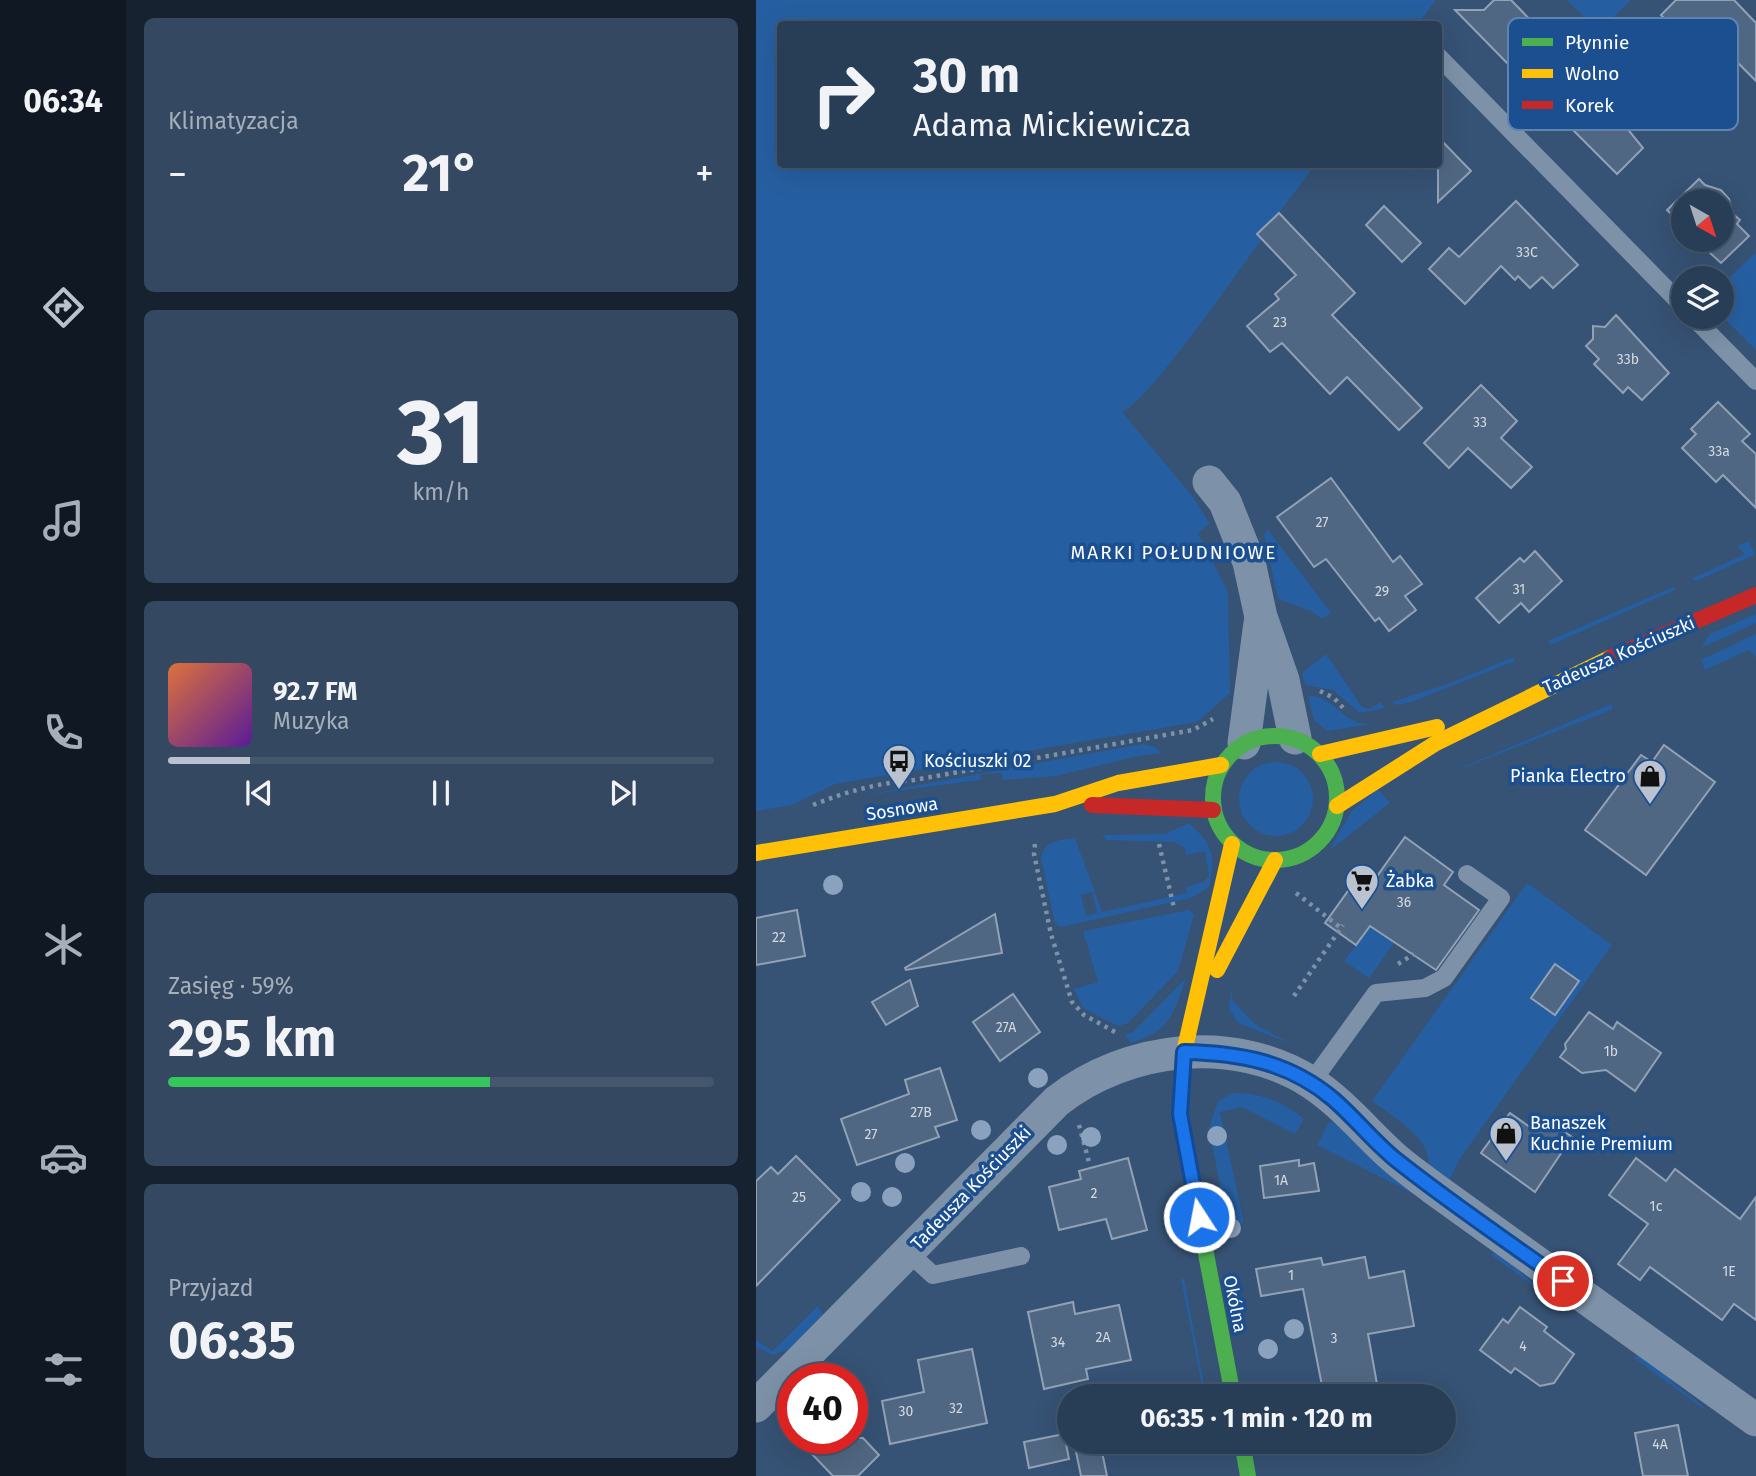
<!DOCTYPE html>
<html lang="pl">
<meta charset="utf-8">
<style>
body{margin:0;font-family:"Fira Sans",sans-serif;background:#344961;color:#f1f3f6;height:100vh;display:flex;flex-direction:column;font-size:26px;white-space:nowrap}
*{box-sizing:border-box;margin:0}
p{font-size:23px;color:#a5aeba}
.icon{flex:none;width:38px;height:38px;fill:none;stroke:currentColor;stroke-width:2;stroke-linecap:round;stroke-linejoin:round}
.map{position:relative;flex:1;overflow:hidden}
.details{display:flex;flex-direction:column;gap:18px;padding:18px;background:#162230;width:630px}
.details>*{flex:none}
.hud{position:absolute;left:21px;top:21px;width:665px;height:147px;border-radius:7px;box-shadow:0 7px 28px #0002,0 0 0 2px #44576d;background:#283e57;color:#f1f3f6;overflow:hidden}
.needle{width:46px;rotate:141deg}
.fabs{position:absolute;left:915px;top:189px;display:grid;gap:14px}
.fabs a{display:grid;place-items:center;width:63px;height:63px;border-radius:50%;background:#283e57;box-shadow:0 7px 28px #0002,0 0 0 2px #44576d;font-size:35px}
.speed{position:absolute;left:21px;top:1363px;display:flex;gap:14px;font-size:35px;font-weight:700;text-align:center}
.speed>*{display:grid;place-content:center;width:91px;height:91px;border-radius:50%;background:#283e57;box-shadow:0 7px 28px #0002,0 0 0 2px #44576d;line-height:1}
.speed .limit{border:10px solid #d22;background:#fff;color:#111}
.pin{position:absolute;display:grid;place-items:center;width:60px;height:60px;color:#fff;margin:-30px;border:4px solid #fff;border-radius:50%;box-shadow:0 2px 7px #0007}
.me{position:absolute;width:77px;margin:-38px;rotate:349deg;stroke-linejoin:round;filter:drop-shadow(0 0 5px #0008)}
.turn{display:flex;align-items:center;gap:24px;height:147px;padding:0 21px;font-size:32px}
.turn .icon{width:91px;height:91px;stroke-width:2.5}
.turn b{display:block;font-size:49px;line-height:60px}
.big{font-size:52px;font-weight:700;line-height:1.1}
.details .widget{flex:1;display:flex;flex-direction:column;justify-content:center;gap:10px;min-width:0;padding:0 24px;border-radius:10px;background:#344961}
.details .dial{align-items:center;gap:0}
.dial b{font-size:91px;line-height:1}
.song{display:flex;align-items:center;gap:21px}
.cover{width:84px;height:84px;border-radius:10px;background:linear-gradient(135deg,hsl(20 70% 55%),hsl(270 70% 35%))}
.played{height:7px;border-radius:4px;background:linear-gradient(90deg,#b9c2ce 15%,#44576d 15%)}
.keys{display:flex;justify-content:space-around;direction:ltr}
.heat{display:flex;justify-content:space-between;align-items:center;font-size:38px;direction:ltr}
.charge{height:10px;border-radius:5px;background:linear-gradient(90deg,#34c759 59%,#44576d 0)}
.trip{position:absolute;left:301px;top:1384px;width:399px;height:70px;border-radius:35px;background:#283e57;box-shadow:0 7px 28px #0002,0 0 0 2px #44576d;font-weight:700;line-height:70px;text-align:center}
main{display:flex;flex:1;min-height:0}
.menu{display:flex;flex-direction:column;width:126px;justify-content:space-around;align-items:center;background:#101923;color:#a5aeba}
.menu .icon{width:49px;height:49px}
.menu .current{color:#b9c2ce}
.menu b{font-size:32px;color:#f1f3f6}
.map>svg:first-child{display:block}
</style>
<main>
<nav class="menu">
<b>06:34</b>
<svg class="icon current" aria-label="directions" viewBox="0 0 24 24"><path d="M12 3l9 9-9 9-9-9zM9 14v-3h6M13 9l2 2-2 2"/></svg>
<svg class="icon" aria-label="music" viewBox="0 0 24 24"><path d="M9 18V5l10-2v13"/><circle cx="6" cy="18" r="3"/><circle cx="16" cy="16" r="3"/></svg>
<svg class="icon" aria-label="phone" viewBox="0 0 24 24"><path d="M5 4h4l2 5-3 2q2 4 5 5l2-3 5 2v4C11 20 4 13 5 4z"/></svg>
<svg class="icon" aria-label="climate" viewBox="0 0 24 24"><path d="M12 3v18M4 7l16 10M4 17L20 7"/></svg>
<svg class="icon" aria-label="car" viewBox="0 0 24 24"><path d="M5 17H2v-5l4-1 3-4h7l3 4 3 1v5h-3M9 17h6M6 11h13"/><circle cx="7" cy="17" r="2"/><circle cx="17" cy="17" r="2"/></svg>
<svg class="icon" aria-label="filters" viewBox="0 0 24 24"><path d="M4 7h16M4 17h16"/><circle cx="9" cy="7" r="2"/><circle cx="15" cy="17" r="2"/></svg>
</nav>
<section class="details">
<div class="widget"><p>Klimatyzacja</p>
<div class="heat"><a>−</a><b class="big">21°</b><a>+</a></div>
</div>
<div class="widget dial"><b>31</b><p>km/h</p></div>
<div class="widget">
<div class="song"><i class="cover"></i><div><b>92.7 FM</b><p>Muzyka</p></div></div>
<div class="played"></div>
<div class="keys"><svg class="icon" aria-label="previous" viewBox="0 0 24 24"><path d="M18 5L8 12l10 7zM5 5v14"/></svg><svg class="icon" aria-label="pause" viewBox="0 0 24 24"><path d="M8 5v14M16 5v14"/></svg><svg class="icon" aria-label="next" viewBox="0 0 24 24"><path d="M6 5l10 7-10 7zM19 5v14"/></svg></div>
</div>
<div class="widget"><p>Zasięg · 59%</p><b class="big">295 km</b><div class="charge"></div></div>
<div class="widget"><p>Przyjazd</p><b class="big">06:35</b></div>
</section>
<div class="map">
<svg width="1000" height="1476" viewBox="0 0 1000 1476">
<rect width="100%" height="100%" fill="#365274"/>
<g fill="#265fa1" fill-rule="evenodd">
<path d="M0,0h680l-18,24h-638v140l535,1 -36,48 -22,20 5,6c-24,32 -112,161 -140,173l71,85 17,27 -12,9 30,59 2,101 -33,29 -362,62 -43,21 -36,6z"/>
<polygon points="811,0 875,0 843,31"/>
<polygon points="1000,252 1000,350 966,316 966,285"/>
<polygon points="512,530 575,613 566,619 555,611 522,599 508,534"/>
<polygon points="993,541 999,555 940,581 937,578 989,554 981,546"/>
<polygon points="917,587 919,590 794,645 792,641"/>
<polygon points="1000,614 1000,623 945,648 954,634"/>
<polygon points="1000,634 1000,657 993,650 949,670 945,660"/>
<polygon points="570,654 606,707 614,709 624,702 629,708 604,713 577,690 549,685 546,673"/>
<polygon points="757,657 759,661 655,702 639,705 636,702 697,682"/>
<path d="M552,696c27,-2 34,30 63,28l-44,7 -13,-11z"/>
<polygon points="855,704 857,709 684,777"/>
<polygon points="386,744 399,747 406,753 382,756 300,776 247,780 246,773 226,774 224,780 109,795"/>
<circle cx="520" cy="799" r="37"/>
<polygon points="622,789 634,803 573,851 595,812"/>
<path d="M433,823c24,22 27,33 20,64l-18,11 -130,29 -6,-3 -14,-66c4,-18 18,-18 34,-20l27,74 85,-19 -1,-6 18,-5 5,-6 -4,-25 -19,4 -1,-7 -10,-6 -69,-2 -4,-5 63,-1zM336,892l5,21 -11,3 -5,-21z"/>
<path d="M771,883l85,62 -153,215 -10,21 -21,-18c3,-25 -39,-49 -56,-62z"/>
<polygon points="433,910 438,915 422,971 372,1023 362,1026 327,1008 318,989 342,982 327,931"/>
<polygon points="614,926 638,943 613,978 588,961"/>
<path d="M430,978c-13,37 -16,53 -55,65l-6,-8 8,-3z"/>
<polygon points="476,987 476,1000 500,1025 536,1044 482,1023 473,1008"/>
<path d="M477,1093c27,-1 50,9 71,26l-9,15 -53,-27 -22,5 24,111 -16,3 -19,-98 9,-27z"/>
<polygon points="573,1122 582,1123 635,1177 663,1192 744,1252 768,1276 801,1303 734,1254 742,1252 664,1197 561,1145"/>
<polygon points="425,1279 428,1279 450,1396 448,1396"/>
<polygon points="62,1306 67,1314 33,1349 17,1355 0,1347 0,1340 17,1351"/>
<path d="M881,1356c19,7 30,22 45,34 10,8 17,11 26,22l-74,-54z"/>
</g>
<g fill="#506783" stroke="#92a2b6" stroke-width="2">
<polygon points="738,0 755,0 789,35 786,38 800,53 774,80 759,65 756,68 699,10 728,10"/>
<polygon points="920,0 978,0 1000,23 1000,81 967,48 957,58 949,50 943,55 905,15"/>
<polygon points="842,96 855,110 865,110 865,121 887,148 861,174 812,125"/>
<polygon points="682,137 715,171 682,202"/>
<polygon points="943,179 949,185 965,190 973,199 977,214 984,220 981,224 993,236 965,263 940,240 966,240 966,201 928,201 928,227 911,210"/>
<polygon points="760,201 822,265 797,288 786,277 774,288 762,276 759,280 745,266 709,304 673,269 693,248 703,257"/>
<polygon points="628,206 665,243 646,262 610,225"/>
<polygon points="523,213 599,293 576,315 666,408 643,430 591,377 574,394 526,343 514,352 491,326 523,299 519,294 540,275 501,234"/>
<polygon points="860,315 913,373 886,400 872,387 867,393 838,364 843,359 830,346 837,339 837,326 849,327"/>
<polygon points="725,385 761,421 745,438 776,467 755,488 712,448 693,468 668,443"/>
<polygon points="962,402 994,434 986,441 1000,454 1000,508 967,475 960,482 926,448 940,434 935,429"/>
<polygon points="575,478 637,562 644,556 666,584 649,596 660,610 633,631 623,618 619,621 570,559 558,567 521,517"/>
<polygon points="779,551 806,581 773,612 765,603 743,623 720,598 764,558 768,562"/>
<polygon points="908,745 959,782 890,875 829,830 885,755 896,762"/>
<polygon points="649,837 697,872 688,885 723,910 680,970 614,926 600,945 569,923 597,884 609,893"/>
<polygon points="41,910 49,956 0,965 0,918"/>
<polygon points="239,914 246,953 150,970 149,968"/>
<polygon points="799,964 823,981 799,1015 775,998"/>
<polygon points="154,980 162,1006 130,1025 116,1002"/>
<polygon points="257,994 284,1032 244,1061 217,1022"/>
<polygon points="833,1012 857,1029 861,1022 905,1053 879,1091 850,1070 826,1073 804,1057 810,1049 809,1044"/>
<polygon points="184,1068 201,1120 179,1127 183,1137 101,1165 85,1119 153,1094 149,1080"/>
<polygon points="754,1113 778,1130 788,1117 816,1137 779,1192 725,1153"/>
<polygon points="40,1156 84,1200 0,1286 0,1181 15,1167 22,1174"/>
<polygon points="372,1158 391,1230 356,1239 350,1219 303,1230 293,1187 325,1179 323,1171"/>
<polygon points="880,1158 910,1181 919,1169 984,1219 1000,1197 1000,1320 978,1304 966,1320 894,1267 884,1280 862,1264 892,1224 853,1195"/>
<polygon points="543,1160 543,1166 558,1163 563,1191 508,1198 504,1166"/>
<polygon points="609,1257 613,1278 648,1271 658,1326 612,1334 621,1384 610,1386 612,1396 568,1396 547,1289 505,1296 500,1269 565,1258 567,1265"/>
<polygon points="317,1302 319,1314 363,1305 375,1360 330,1369 332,1379 288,1389 272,1312"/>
<polygon points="764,1307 791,1327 788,1331 818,1354 798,1383 784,1386 759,1368 755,1373 724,1350 747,1319 752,1323"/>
<polygon points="216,1349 231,1423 134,1444 126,1401 168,1392 162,1360"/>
<polygon points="922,1425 932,1476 887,1476 879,1433"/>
<polygon points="308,1434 313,1459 273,1468 268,1442"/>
<polygon points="66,1438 107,1438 123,1455 102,1476 77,1476 53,1451"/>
<polygon points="318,1442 344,1442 351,1476 325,1476"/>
</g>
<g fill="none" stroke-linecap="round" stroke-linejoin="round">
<g stroke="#7d92a8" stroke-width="4.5" stroke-dasharray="3.5 5" stroke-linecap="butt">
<polyline points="564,691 578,698 590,711"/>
<path d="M57,805c34,-14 66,-22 101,-25l279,-50 20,-11"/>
<polyline points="279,844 278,854 295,934 316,1002 328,1015 361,1033"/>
<polyline points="403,844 418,908"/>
<polyline points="540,893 585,928"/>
<polyline points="642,964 658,954"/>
<polyline points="538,996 587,925"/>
<polyline points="323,1125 333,1162"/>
</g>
<g stroke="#7d92a8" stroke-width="18">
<polyline points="682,56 928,307"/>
<polyline points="937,317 1000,381"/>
<polyline points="555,1083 620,993 669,988 688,978 745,898 711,874"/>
<polyline points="153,1253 177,1275 265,1256"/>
</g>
<g stroke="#7d92a8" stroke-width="33">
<polyline points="453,482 469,502 493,562 505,617 527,680 539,738"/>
<polyline points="488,743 504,623"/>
<path d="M0,1406l301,-305c71,-55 177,-68 255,-18 30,20 53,48 79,72 13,12 28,22 42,33l323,232"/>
</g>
<g stroke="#4caf50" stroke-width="16">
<circle cx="519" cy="798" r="62"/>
<polyline points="440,1201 477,1396"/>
<polyline points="486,1442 492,1476"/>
</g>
<g stroke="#ffc107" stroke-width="16">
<polyline points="564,754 681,727"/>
<polyline points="581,806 680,743 854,658"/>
<polyline points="0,853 299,804 362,783 465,765"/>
<polyline points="461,970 519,860"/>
<polyline points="440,1201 424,1114 428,1052 476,844"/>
</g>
<g stroke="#c62828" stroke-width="16">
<polyline points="854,658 1000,595"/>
<polyline points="336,805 457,810"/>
</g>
</g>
<g fill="#8aa2be">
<circle cx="77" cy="885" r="10"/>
<circle cx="282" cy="1078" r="10"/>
<circle cx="225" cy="1130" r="10"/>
<circle cx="461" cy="1136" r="10"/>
<circle cx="335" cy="1137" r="10"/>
<circle cx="301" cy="1145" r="10"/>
<circle cx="149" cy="1163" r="10"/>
<circle cx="105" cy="1192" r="10"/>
<circle cx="136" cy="1197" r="10"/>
<circle cx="475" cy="1228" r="10"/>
<circle cx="538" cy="1329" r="10"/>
<circle cx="512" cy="1349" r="10"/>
</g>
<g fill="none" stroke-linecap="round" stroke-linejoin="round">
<defs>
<path id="route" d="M443,1217l-19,-103 4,-62c56,1 105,10 149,47 22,19 40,42 62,60 54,43 112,82 168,122"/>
</defs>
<use href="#route" stroke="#114b97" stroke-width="18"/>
<use href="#route" stroke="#1a73e8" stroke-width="12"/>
</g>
<defs>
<symbol id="bus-pin" viewBox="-11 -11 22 30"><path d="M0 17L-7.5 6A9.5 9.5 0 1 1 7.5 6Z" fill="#b9c2ce" stroke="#1b4f8f"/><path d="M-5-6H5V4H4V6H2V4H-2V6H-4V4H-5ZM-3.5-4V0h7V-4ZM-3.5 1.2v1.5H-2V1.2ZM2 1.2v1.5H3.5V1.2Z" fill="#111"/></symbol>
<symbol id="shop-pin" viewBox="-11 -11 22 30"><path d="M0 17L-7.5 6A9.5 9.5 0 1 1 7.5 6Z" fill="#b9c2ce" stroke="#1b4f8f"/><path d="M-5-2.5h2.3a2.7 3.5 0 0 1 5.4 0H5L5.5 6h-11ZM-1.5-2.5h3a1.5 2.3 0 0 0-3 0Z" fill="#111"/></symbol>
<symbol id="supermarket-pin" viewBox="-11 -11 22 30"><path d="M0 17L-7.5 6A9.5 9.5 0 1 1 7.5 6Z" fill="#b9c2ce" stroke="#1b4f8f"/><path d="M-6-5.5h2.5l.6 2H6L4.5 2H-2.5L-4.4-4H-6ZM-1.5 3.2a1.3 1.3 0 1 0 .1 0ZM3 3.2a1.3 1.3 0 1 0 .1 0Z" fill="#111"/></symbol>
</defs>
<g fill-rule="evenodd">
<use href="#bus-pin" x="124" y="742" width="38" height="52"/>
<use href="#shop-pin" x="875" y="757" width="38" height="52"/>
<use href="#supermarket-pin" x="587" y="862" width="38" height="52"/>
<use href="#shop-pin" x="731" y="1114" width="38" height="52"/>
</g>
<g text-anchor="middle" stroke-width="7" stroke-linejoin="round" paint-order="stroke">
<g font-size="14" fill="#d3d9e0">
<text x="771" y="257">33C</text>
<text x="524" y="327">23</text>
<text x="872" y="364">33b</text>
<text x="724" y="427">33</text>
<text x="963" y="456">33a</text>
<text x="566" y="527">27</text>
<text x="763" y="594">31</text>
<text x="626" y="596">29</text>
<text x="648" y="907">36</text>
<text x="23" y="942">22</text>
<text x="250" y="1032">27A</text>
<text x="855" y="1056">1b</text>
<text x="165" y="1117">27B</text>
<text x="115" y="1139">27</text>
<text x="525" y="1185">1A</text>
<text x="338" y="1198">2</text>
<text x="43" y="1202">25</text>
<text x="900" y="1211">1c</text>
<text x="973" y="1276">1E</text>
<text x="535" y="1280">1</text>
<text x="347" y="1342">2A</text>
<text x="578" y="1343">3</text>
<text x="302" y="1347">34</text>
<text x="767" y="1351">4</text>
<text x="200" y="1413">32</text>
<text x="150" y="1416">30</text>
<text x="904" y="1449">4A</text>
</g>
<g font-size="18" fill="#fff" stroke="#1b4f8f">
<text transform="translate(863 655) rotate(-24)" y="6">Tadeusza Kościuszki</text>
<text transform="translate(146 809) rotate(-9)" y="6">Sosnowa</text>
<text transform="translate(215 1188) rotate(-46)" y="6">Tadeusza Kościuszki</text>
<text transform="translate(479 1304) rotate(79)" y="6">Okólna</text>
</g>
<g font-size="18" fill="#fff" stroke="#1b4f8f" text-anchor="start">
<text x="168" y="767">Kościuszki 02</text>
<text x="870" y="782" text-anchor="end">Pianka Electro</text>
<text x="630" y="887">Żabka</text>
<text x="774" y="1129">Banaszek<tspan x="774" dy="21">Kuchnie Premium</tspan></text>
</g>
<g font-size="19" letter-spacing="2" fill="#fff" stroke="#1b4f8f">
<text x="418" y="559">MARKI POŁUDNIOWE</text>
</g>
</g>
<rect x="752" y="18" width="230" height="112" rx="10" fill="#1b4f8f" stroke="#5f84b1" stroke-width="2"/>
<rect x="766" y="38" width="31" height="8" fill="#4caf50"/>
<rect x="766" y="69" width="31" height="9" fill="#ffc107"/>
<rect x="766" y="101" width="31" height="8" fill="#c62828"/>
<g font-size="19" fill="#fff">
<text x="809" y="49">Płynnie</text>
<text x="809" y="80">Wolno</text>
<text x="809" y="112">Korek</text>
</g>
</svg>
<div class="fabs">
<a><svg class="needle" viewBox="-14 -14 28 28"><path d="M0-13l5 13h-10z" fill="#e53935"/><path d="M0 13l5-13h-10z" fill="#a5aeba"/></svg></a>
<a><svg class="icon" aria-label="layers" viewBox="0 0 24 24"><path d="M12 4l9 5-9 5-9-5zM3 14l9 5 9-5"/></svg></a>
</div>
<div class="speed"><div class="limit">40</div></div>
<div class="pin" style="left:807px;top:1281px;background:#d93025"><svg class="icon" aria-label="arrive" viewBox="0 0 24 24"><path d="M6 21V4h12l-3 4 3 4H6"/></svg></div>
<svg class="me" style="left:443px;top:1217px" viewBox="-20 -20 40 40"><circle r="17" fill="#1a73e8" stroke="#fff" stroke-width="3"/><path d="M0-11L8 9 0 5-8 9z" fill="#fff"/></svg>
<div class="trip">06:35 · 1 min · 120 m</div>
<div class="hud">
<div class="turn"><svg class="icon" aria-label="right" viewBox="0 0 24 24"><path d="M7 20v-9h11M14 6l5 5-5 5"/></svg><div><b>30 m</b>Adama Mickiewicza</div></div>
</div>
</div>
</main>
